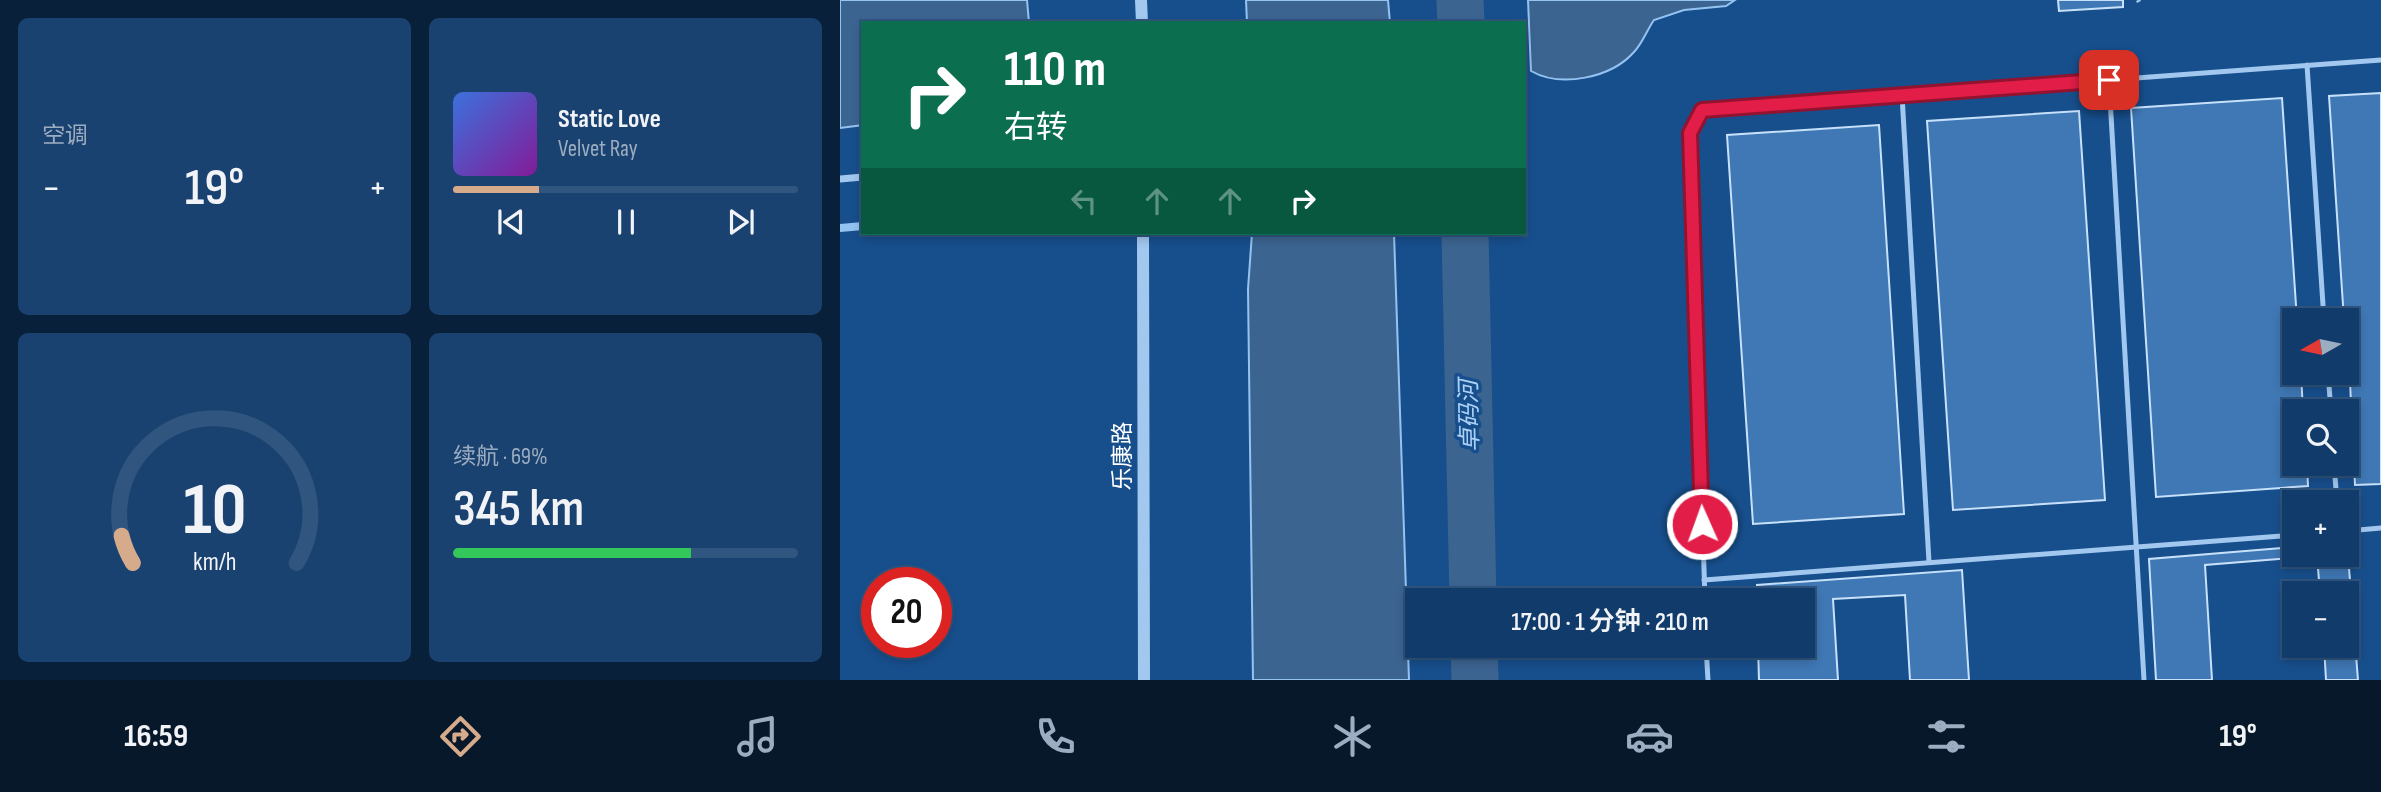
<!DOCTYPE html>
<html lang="zh">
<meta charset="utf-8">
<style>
body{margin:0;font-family:"Sofia Sans Condensed","Noto Sans SC",sans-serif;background:#1a4270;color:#f1f3f6;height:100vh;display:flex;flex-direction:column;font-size:26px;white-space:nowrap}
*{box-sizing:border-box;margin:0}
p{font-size:23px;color:#9cadc1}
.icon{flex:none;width:38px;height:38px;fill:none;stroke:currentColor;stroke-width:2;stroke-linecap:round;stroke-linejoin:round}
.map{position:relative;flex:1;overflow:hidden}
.side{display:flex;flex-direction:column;gap:18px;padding:18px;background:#09203a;width:840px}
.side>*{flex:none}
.top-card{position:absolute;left:21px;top:21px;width:665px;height:214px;border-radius:0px;box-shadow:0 4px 10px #0003,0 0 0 2px #30557e;background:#0b6e4f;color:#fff;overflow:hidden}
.needle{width:46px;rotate:261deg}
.buttons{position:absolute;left:1442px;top:308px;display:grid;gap:14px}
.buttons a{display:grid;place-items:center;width:77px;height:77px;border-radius:0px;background:#113b6a;box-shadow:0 4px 10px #0003,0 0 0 2px #30557e;font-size:35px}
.speed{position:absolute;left:21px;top:567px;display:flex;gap:14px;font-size:35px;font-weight:700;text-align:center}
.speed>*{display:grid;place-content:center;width:91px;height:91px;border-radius:50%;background:#113b6a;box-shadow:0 4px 10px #0003,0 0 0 2px #30557e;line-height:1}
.speed .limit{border:10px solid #d22;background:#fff;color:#111}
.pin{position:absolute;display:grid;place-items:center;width:60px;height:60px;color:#fff;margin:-30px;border-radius:14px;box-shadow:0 4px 10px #0006}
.me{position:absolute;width:77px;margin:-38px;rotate:358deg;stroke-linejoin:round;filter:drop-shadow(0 0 5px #0008)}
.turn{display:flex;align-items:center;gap:24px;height:147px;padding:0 28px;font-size:32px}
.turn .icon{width:91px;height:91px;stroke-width:2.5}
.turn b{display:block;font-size:49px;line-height:60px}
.lanes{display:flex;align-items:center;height:66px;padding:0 28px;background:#0003;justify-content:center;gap:35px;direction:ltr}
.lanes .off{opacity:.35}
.big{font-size:52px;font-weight:600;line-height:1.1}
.side .card{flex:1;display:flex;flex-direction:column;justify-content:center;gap:10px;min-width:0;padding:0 24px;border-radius:10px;background:#1a4270}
.side .dial{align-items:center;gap:0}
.dial svg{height:182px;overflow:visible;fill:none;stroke:#30557e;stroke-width:7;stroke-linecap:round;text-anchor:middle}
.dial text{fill:#f1f3f6;stroke:none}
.song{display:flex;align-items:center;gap:21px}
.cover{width:84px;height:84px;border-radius:10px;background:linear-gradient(135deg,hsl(220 70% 55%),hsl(290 70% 35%))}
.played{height:7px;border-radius:4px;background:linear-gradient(90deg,#d6ab8b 25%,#30557e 25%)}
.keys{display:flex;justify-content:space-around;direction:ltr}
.heat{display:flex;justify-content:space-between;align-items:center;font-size:38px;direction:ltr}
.charge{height:10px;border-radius:5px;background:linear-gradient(90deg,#34c759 69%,#30557e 0)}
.side .tiles{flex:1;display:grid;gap:18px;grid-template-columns:repeat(2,1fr)}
.trip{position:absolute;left:565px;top:588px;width:410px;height:70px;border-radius:0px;background:#113b6a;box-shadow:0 4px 10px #0003,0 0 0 2px #30557e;font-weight:600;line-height:70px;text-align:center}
.tab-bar{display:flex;height:112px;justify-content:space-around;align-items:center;background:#07182a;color:#9cadc1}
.tab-bar .icon{width:49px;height:49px}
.tab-bar .active{color:#d6ab8b}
.tab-bar b{font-size:32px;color:#f1f3f6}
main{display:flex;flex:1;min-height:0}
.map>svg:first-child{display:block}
</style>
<main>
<section class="side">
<div class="tiles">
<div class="card"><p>空调</p>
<div class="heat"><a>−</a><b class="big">19°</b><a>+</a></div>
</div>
<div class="card">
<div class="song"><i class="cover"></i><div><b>Static Love</b><p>Velvet Ray</p></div></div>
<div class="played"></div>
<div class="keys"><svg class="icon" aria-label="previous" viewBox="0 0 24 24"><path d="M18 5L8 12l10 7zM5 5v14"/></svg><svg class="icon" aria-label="pause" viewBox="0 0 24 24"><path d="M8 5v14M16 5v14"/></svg><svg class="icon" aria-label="next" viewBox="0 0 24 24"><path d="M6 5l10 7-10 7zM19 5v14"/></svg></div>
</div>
<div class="card dial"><svg viewBox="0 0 100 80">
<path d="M14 69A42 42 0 1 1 86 69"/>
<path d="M14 69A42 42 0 0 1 9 57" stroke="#d6ab8b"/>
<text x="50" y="56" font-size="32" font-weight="700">10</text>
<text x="50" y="72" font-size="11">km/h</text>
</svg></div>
<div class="card"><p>续航 · 69%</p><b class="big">345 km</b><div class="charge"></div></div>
</div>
</section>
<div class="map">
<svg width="1541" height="680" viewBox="0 0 1541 680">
<rect width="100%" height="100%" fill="#174f8d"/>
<g fill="#3c6491" stroke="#94c3f2" stroke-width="2">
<polygon points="0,0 187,0 189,23 23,23 23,125 0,128"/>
<polygon points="406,0 548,0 550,23 407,23"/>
<path d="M688,0h207l-9,6 -42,4 -30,10c-7,10 -12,24 -20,32 -23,26 -73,36 -103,19z"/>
<polygon points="412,233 554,233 569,680 413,680 408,289"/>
</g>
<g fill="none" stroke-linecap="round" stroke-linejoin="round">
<polyline stroke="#94c3f2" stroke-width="8" points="0,228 23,226"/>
<g stroke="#3c6491" stroke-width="47">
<polyline points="620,0 621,23"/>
<polyline points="625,233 633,600"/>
<polyline points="634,646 635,680"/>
</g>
</g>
<g fill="#3f78b5" stroke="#c8e1fb" stroke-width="2">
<polygon points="1218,0 1283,0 1283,7 1219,11"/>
<polygon points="1541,93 1541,484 1515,485 1507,320 1504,320 1489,96"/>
<polygon points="1442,98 1457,320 1454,320 1454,373 1461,373 1463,411 1454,411 1454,464 1467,464 1468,486 1316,497 1291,108"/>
<polygon points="1239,111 1265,500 1113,510 1087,121"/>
<polygon points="1039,125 1064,514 913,524 887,135"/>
<polygon points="1507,543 1518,680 1486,680 1484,646 1507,646 1507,593 1480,593 1477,556 1365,565 1372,680 1316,680 1309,559 1454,547 1454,555 1507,555"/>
<polygon points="1122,570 1129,680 1070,680 1065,595 993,599 998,680 919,680 918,646 962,646 962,600 917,600 917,585"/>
</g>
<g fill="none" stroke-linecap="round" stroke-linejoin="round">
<polyline stroke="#a2c8ef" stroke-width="4.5" stroke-dasharray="3.5 5" stroke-linecap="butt" points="1298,0 1299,2"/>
<g stroke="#a2c8ef" stroke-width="5">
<polyline points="1467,65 1484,320"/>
<polyline points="1269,81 1304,680"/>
<polyline points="1062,95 1089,562"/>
<polyline points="1488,373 1491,411"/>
<polyline points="1494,464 1497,502"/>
<polyline points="1507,531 1541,528"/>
<polyline points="864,580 1454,535"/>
<polyline points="865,600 850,133 862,110 1541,60"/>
<polyline points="866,646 868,680"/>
</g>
<polyline stroke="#a2c8ef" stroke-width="7" points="0,179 23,177"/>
<g stroke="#a2c8ef" stroke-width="12">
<polyline points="301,0 302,23"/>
<polyline points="303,233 304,680"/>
</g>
</g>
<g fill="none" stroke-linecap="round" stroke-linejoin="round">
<defs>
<polyline id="route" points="862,524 850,133 862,110 1269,80"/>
</defs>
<use href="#route" stroke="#92132f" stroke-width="18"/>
<use href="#route" stroke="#e11d48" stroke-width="12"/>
</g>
<g text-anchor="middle" stroke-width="7" stroke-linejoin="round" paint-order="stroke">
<g font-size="23" fill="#fff" stroke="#174f8d">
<text transform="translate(282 456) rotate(-90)" y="8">乐康路</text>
</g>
<g font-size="24" font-style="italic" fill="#aed2f6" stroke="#174f8d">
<text transform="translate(629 416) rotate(-91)" y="8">卓码河</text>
</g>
</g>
</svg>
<div class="buttons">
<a><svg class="needle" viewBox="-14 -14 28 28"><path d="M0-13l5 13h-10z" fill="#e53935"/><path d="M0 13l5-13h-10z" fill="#9cadc1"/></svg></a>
<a><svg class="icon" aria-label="search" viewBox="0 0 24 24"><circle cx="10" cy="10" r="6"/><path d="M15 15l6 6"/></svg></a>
<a>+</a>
<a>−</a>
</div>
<div class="speed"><div class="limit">20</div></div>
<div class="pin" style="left:1269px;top:80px;background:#d93025"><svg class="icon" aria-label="arrive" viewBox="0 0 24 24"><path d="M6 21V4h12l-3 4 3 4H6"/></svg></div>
<svg class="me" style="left:862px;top:524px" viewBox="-20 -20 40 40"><circle r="17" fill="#e11d48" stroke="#fff" stroke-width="3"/><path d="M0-11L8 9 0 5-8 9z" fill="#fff"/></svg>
<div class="trip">17:00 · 1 分钟 · 210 m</div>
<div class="top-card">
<div class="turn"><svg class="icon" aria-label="right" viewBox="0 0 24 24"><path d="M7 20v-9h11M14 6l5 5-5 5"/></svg><div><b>110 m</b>右转</div></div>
<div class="lanes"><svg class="icon off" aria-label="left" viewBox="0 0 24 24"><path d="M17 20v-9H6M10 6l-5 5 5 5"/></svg><svg class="icon off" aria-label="ahead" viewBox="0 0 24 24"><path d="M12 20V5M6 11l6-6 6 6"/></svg><svg class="icon off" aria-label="ahead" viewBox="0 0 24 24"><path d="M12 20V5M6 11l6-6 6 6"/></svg><svg class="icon" aria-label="right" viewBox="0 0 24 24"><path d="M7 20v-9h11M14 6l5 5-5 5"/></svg></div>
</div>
</div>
</main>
<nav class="tab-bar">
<b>16:59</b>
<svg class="icon active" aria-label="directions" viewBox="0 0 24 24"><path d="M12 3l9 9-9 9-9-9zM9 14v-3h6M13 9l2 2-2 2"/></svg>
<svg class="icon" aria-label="music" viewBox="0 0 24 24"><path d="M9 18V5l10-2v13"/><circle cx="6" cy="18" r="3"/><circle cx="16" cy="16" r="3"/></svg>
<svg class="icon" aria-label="phone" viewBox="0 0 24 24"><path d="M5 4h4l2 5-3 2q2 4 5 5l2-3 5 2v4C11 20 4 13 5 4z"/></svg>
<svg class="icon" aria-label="climate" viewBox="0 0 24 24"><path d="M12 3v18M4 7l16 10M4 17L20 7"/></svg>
<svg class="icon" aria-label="car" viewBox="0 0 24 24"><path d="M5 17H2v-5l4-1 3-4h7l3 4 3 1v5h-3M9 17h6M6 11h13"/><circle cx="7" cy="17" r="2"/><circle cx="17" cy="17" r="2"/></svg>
<svg class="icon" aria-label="filters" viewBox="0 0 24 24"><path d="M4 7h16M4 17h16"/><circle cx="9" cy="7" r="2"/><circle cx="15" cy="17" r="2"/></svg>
<b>19°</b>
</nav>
